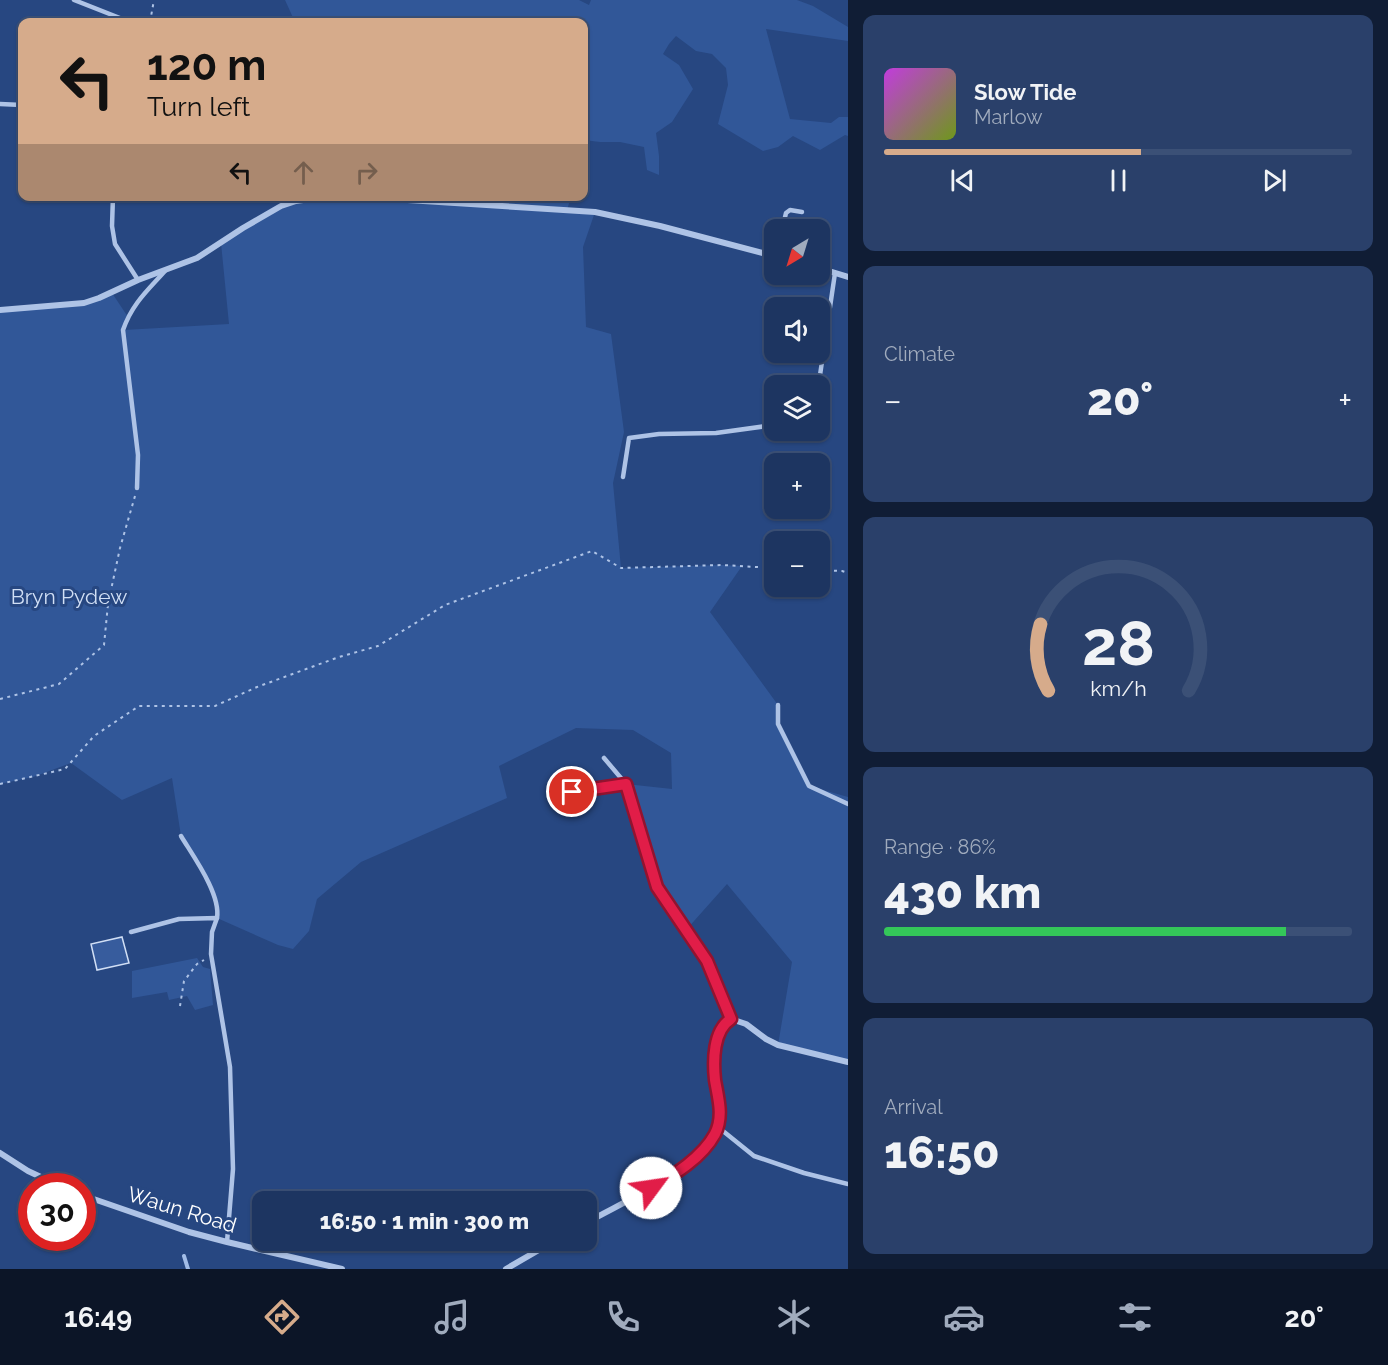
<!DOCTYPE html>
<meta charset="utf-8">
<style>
body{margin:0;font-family:Raleway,sans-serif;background:#2a406a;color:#f1f3f6;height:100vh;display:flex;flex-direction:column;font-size:22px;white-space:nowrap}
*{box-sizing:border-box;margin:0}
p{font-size:20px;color:#a0abbd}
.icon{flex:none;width:33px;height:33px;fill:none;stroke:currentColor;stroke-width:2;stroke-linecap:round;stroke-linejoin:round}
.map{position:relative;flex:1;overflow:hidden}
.drawer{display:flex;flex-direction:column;gap:15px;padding:15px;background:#101d35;width:540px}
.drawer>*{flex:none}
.guide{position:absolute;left:18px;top:18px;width:570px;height:183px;border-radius:12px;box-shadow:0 2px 4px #0004,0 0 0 2px #3b5076;background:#d6ab8b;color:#111;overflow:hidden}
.needle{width:39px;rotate:218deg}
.controls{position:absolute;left:764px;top:219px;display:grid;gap:12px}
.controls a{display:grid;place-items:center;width:66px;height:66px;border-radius:12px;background:#1d3561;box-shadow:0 2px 4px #0004,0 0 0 2px #3b5076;font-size:30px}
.speed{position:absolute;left:18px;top:1173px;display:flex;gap:12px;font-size:30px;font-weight:700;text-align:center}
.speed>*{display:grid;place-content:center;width:78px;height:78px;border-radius:50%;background:#1d3561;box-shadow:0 2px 4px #0004,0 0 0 2px #3b5076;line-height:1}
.speed .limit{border:9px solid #d22;background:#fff;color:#111}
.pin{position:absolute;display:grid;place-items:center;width:51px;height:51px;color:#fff;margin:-26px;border:3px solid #fff;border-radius:50%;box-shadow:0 2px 6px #0007}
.me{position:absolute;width:66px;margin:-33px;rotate:59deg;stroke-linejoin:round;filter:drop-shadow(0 0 4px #0008)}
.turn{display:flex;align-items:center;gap:21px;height:126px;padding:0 30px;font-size:27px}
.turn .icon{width:78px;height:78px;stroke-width:2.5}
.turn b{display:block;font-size:42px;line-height:51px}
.lanes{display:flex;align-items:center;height:57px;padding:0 30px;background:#0003;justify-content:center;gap:30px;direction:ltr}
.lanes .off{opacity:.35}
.big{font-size:45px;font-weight:800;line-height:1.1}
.drawer .widget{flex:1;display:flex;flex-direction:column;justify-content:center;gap:9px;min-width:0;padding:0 21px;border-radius:12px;background:#2a406a}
.drawer .dial{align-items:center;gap:0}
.dial svg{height:156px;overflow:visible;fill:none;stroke:#3b5076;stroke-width:7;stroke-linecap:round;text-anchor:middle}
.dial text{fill:#f1f3f6;stroke:none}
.song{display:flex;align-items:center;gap:18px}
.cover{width:72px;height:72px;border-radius:9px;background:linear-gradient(135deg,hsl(290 70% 55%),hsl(80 70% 35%))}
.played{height:6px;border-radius:3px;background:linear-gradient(90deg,#d6ab8b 55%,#3b5076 55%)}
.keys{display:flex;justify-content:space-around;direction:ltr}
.heat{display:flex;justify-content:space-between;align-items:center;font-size:33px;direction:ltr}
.charge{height:9px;border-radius:4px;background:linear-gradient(90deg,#34c759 86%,#3b5076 0)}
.trip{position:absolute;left:252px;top:1191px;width:345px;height:60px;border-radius:12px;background:#1d3561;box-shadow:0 2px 4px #0004,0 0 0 2px #3b5076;font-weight:800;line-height:60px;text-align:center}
.tab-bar{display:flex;height:96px;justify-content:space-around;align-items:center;background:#0c1527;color:#a0abbd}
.tab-bar .icon{width:42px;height:42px}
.tab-bar .active{color:#d6ab8b}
.tab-bar b{font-size:27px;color:#f1f3f6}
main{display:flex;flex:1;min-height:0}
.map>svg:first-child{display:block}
</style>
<main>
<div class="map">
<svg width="848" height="1269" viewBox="0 0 848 1269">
<rect width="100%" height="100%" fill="#274781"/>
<g fill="#315798">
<polygon points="285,0 579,0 589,5 591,0 797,0 813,6 848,27 848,41 766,29 790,119 831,123 839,117 848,117 848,136 845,135 820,150 793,136 778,147 763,151 718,124 728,85 726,68 712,54 696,51 676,36 669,44 663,54 679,65 693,89 672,122 656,133 659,156 659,175 647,170 644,147 620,142 600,142 584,140 584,22 295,22"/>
<polygon points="455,197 571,197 567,210 595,212 583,247 586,327 611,334 624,432 613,483 621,568 722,565 742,566 710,612 778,705 778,724 809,786 848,797 848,1062 778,1045 792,962 727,884 686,930 657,887 626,784 672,789 671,753 633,730 576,728 499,766 507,798 361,862 317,899 309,931 293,949 278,945 217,918 216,903 205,875 181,836 172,778 122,800 71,763 33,777 0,784 0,310 84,303 112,293 128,317 124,330 229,324 221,243 281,206 317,198 455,203"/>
<polygon points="197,958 203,967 210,969 213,1005 195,1010 187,996 169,1000 167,992 132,998 132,971"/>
</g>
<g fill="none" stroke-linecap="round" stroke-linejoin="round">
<polyline stroke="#a3bde7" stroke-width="4" points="184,1256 188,1269"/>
</g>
<polygon fill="#375c9d" stroke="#d1dff5" stroke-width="1.5" points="122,937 129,963 97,970 91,944"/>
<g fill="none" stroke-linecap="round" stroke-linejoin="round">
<g stroke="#aec3e6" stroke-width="2" stroke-dasharray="3 4.5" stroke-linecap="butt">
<polyline points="150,22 154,0"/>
<polyline points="819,570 842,571 848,573"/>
<polyline points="0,699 59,684 104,645 108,604 120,548 135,496"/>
<polyline points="0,784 65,769 94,736 139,706 215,706 257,687 339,657 378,646 445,605 592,551 621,568 722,565 774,568"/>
<polyline points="180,1006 184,981 197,964 204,960"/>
</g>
<g stroke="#aec3e6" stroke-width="4.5">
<polyline points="74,0 130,22"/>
<polyline points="204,22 229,19"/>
<polyline points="0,104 22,105"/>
<polyline points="113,196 112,226 115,244 138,280"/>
<polyline points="782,230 786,213 790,210 802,212"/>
<polyline points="816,386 819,382 835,273"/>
<polyline points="623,477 629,438 659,434 716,433 774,425"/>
<path d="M137,488l1,-33 -15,-125c9,-26 24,-39 42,-59"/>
<polyline points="778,705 778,724 809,786 848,804"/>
<polyline points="604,758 626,784 657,887 707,961 731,1019"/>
<polyline points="554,794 626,784"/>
<path d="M181,836c12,20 40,58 36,82"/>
<polyline points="131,932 179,919 217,918 212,932 211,954 230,1067 233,1169 227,1242"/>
<polyline points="718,1127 754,1156 804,1173 848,1184"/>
</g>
<g stroke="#aec3e6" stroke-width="6">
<polyline points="819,268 848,277"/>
<polyline points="0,310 84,303 99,298 138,280 197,258 243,228 281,206 296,201 317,198 360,197 595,212 660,226 774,256"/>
<polyline points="0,1153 28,1171 60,1186"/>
<polyline points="82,1195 189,1232 227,1242 342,1269"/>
<path d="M586,1223c37,-21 107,-51 128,-87 12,-19 3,-38 1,-58 -2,-19 -2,-48 16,-59l15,5 20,15 12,6 70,17"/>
<polyline points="506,1269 556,1240"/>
</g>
</g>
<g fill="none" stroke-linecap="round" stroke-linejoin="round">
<defs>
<path id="route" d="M572,792l54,-8 31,103 50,74 24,58c-18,11 -18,42 -16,61 3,18 9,36 0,54 -13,24 -41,41 -64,54"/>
</defs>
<use href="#route" stroke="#92132f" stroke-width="15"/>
<use href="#route" stroke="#e11d48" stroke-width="10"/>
</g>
<g text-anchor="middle" stroke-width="6" stroke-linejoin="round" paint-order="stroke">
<g font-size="21" fill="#d1dff5" stroke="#274781">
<text x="69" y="604">Bryn Pydew</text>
</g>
<g font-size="21" fill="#fff" stroke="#274781">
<text transform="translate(182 1210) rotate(17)" y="7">Waun Road</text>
</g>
</g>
</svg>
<div class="controls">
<a><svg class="needle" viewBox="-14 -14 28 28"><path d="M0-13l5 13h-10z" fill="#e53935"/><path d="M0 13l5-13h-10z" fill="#a0abbd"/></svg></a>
<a><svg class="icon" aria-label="sound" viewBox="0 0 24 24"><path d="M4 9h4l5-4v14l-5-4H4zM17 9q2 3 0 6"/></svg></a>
<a><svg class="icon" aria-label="layers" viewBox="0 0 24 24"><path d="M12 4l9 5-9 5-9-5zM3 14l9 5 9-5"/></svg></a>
<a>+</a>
<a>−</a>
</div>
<div class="speed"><div class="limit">30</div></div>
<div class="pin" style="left:572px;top:792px;background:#d93025"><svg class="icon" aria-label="arrive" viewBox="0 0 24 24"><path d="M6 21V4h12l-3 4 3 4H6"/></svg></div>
<svg class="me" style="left:651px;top:1188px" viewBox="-20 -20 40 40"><circle r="19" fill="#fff"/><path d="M0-13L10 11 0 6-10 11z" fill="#e11d48"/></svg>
<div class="trip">16:50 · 1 min · 300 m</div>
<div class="guide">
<div class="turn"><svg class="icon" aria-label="left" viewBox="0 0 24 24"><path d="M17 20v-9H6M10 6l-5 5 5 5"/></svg><div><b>120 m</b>Turn left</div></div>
<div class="lanes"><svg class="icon" aria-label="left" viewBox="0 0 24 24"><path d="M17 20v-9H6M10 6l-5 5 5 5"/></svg><svg class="icon off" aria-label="ahead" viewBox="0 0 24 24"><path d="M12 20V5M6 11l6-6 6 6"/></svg><svg class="icon off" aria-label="right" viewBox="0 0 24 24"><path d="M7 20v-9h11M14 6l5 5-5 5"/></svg></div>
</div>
</div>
<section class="drawer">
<div class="widget">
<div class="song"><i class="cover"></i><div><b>Slow Tide</b><p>Marlow</p></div></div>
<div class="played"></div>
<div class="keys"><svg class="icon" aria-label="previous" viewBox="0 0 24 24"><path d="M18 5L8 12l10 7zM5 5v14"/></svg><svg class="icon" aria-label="pause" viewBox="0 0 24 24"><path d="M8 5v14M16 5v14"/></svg><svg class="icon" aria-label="next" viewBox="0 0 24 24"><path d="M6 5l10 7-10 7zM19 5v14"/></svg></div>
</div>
<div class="widget"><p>Climate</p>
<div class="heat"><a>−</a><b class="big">20°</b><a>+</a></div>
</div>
<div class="widget dial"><svg viewBox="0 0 100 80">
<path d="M14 69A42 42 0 1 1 86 69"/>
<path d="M14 69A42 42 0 0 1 10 35" stroke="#d6ab8b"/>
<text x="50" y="56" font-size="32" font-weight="700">28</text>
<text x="50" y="72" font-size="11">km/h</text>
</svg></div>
<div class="widget"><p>Range · 86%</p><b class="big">430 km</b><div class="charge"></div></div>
<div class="widget"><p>Arrival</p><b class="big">16:50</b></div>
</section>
</main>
<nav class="tab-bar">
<b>16:49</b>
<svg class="icon active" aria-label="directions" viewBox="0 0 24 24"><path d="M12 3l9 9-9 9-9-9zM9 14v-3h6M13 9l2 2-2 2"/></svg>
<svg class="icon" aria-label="music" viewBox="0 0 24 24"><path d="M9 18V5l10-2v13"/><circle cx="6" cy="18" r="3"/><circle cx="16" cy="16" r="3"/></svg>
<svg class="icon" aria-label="phone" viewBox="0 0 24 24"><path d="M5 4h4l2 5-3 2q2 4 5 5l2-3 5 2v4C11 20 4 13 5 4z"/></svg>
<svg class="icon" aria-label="climate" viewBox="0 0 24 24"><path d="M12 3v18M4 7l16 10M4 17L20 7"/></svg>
<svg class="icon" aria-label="car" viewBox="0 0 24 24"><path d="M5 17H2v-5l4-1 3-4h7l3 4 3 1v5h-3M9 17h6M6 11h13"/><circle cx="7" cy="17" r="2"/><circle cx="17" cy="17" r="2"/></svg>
<svg class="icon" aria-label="filters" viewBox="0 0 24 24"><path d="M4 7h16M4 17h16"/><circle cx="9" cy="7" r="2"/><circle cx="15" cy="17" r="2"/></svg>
<b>20°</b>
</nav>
